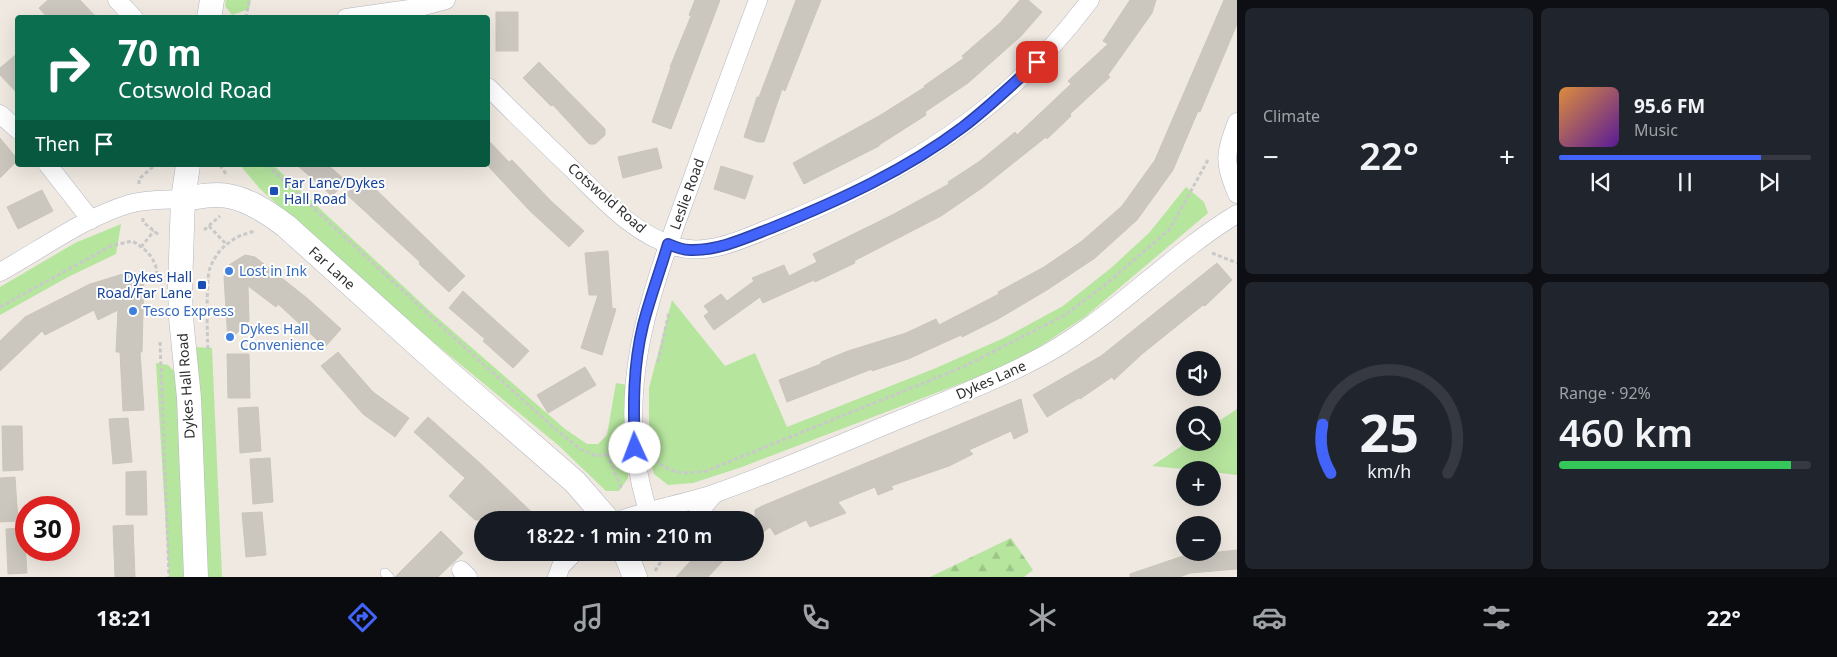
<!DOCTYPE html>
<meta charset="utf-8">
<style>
body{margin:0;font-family:"Noto Sans",sans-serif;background:#20242c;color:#f1f3f6;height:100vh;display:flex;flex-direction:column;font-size:19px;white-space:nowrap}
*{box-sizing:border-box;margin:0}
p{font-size:16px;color:#9ea1a6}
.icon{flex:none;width:28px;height:28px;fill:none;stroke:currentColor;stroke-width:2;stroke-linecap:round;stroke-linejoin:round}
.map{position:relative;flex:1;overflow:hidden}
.drawer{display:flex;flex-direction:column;gap:8px;padding:8px;background:#0d0f14;width:600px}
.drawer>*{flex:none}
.top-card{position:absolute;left:15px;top:15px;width:475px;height:152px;border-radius:5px;box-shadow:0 5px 20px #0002;background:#0b6e4f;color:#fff;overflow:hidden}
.controls{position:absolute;left:1176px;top:351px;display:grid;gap:10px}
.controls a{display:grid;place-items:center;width:45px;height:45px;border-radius:50%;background:#171b24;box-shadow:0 5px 20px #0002;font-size:25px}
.speed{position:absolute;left:15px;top:496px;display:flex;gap:10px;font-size:25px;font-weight:700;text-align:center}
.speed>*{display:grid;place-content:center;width:65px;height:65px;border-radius:50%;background:#171b24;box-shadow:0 5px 20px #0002;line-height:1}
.speed .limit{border:8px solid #d22;background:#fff;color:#111}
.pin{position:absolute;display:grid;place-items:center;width:42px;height:42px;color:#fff;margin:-21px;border-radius:10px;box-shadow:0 2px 8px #0006}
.me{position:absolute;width:55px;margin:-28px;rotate:358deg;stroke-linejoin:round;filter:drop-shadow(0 0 4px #0008)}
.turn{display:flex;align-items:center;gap:18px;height:105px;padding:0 20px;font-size:22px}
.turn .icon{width:65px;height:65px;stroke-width:2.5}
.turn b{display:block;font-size:35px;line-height:42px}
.then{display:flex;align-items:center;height:48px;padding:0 20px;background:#0003;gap:10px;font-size:19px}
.big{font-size:38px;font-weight:600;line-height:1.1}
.drawer .tile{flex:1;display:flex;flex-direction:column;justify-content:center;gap:8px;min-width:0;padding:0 18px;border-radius:8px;background:#20242c}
.drawer .dial{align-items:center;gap:0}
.dial svg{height:130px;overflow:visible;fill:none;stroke:#363941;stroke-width:7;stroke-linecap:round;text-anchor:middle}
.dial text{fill:#f1f3f6;stroke:none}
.song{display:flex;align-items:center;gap:15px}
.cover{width:60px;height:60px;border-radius:8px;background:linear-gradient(135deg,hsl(30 70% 55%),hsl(270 70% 35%))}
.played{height:5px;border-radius:2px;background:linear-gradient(90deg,#4264fb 80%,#363941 80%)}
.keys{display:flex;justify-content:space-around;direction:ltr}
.heat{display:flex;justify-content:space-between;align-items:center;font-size:28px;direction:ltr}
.charge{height:8px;border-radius:4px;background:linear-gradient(90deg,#34c759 92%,#363941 0)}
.drawer .tiles{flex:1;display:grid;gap:8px;grid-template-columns:repeat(2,1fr)}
.trip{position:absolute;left:474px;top:511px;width:290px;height:50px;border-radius:25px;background:#171b24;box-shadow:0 5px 20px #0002;font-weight:600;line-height:50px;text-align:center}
.dock{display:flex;height:80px;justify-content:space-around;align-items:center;background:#090b0e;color:#9ea1a6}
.dock .icon{width:35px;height:35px}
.dock .current{color:#4264fb}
.dock b{font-size:22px;color:#f1f3f6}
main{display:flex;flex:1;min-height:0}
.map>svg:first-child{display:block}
</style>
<main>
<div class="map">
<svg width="1237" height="577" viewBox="0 0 1237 577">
<defs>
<pattern id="forest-firs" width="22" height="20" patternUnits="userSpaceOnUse" patternTransform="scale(1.25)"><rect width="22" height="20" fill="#b6e59e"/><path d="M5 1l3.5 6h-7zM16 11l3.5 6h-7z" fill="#9dc588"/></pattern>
</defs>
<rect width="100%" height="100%" fill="#efe9e1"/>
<g fill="#b6e59e">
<polygon points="226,0 251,0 249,9 232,15 225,6"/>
<polygon points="240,165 273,165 432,313 565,429 587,444 598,444 607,435 616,383 627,385 628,478 619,491 606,491 558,445 403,317 260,189"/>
<polygon points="1186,187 1204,202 1208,213 1086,316 1036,349 991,372 742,467 693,483 668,485 654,474 649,456 649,388 672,300 725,366 755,353 787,427 936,368 1004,338 1063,306 1111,268 1149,233"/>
<polygon points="121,224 116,254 68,277 0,315 0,287 75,243"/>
<polygon points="195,347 212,348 222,577 207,577"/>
<polygon points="156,363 168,365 176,373 185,577 169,577"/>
<polygon points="1237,409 1237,475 1213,472 1212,470 1193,470 1152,466 1186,443 1212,442 1213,425"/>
</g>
<polygon fill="url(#forest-firs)" points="1011,538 1033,570 1024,577 930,577"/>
<g fill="#cbc7bf" stroke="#cbc5ba">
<polygon points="48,0 80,0 97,18 48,18 39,8"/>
<polygon points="695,0 720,0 671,129 652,122 671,67 670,67 691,16 689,15"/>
<polygon points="796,0 821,0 785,91 782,89 764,142 758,142 744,137 757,97 759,97"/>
<polygon points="1020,0 1028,0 1042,12 1021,36 968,83 925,112 926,115 879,145 879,146 804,184 793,163 879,116 925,87 924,86 964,58 962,56 1000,23"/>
<polygon points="1130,0 1156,0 1152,13 1108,75 1110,77 1070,114 1071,116 1047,139 1046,137 982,188 941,216 854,261 855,263 815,282 814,280 763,303 760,297 714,330 704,316 709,312 704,306 721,294 727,301 754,281 752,278 784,265 789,276 817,262 813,254 892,215 949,184 948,182 980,161 1015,132 1017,135 1071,84 1068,81 1108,44 1103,41"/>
<polygon points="1224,0 1237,0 1237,24 1200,112 1198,111 1173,170 1137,220 1095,258 1047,290 998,319 962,337 961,335 908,359 872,371 872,369 787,402 779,380 821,364 821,362 848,351 906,333 936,319 939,325 999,294 998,292 1044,267 1082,241 1122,206 1155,160"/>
<rect x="496" y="12" width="22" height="39"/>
<polygon points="18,53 18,94 0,75 0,68"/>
<polygon points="539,62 605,129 605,135 595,144 589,144 553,105 551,106 523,78"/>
<polygon points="0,138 18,160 0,178"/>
<polygon points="488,140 509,162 512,160 550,200 584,231 569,247 529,210 488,166"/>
<polygon points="657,148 662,168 623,178 618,157"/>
<polygon points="297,165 328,165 346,181 332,196"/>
<polygon points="721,166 753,176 745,199 714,189"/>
<polygon points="363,177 465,276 449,292 419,264 420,262 346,194"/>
<polygon points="42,190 53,211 18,229 7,207"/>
<polygon points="608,251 612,308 616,309 602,355 581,348 598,295 589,295 585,253"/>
<polygon points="245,255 255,257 307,298 341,329 325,347 278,304 276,307 248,286 249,321 228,342 224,277 229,265"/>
<polygon points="1217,263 1232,280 1205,306 1203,305 1142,354 1114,380 1112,377 1080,399 1079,398 1047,417 1033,395 1101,356"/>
<polygon points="144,273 142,352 140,352 144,410 123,411 120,352 116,352 118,310 98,320 94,310 45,335 42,331 0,371 0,341 25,317 90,284 123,274"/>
<polygon points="463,291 529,351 513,368 483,341 485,339 449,308"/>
<polygon points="338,352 373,392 409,418 395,437 363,414 321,366"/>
<polygon points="227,354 249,354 250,398 228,398"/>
<polygon points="585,367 596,385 548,413 537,395"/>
<polygon points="1021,399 1028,432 1014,439 1011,431 969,450 973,454 949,466 891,486 893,489 878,495 875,487 838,502 846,513 810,527 806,520 775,535 770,527 755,538 755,510 762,506"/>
<polygon points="258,407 261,451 240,453 238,408"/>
<polygon points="428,417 480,463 540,520 475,520 449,496 465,478 414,432"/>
<polygon points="128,418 132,462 113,464 109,419"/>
<polygon points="2,426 22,426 23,470 3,471"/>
<polygon points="270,458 273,502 253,504 250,459"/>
<polygon points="146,471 147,515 126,515 126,472"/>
<polygon points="15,477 18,521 0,522 0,478"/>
<polygon points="262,512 266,555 246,557 242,513"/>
<polygon points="133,525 135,577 115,577 113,526"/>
<polygon points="24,528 27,573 8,574 6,529"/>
<polygon points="441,531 463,553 438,577 395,577"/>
<polygon points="1237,550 1237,569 1190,573 1180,577 1130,577 1130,574 1183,556"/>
<polygon points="699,552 731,552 708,577 676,577"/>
</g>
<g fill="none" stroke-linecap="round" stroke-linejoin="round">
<defs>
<polyline id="lane" points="385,573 389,577"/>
<g id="street">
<polyline points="117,0 134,18"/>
<polyline points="346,18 416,8 446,0"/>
<path d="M488,87c28,28 56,55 84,82 31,30 62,66 105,78 32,9 69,-9 98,-21 124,-49 235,-117 315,-226"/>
<polyline points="0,114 18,130"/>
<path d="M1237,122c-13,33 -13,40 0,72"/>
<polyline points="48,165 91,220"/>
<path d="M0,272c42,-23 83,-54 129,-68 18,-5 36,-4 54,-5"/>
<path d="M648,511c-38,-120 4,-222 45,-334 21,-59 43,-118 65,-177"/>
<path d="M621,520c31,-12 64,-16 95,-27 59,-21 117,-46 175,-70 46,-19 93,-37 138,-60 78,-38 135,-105 208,-149"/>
<polyline points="693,520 714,494"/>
<polyline points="461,570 468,577"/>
<polyline points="557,577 561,566 575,552"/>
</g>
<g id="secondary">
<polyline points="209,18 212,0"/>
<polyline points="188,165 183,199 180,288 181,318 189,398 196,577"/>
<path d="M183,199c10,-1 21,-4 32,-4 26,-1 51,16 71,31l162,146 127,110 33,38"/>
<polyline points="625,552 635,577"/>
</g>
</defs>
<use href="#lane" stroke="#b4b7c1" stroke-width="10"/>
<use href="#street" stroke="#b4b7c1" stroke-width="19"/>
<use href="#secondary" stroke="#b4b7c1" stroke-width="25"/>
<g stroke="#c9c9c9" stroke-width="3" stroke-dasharray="4 2.5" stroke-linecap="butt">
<polyline points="246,18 249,0"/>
<polyline points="220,165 226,174"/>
<polyline points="267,165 430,316 552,426 580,449 596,456 607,454 615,433"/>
<polyline points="139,184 139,179 155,165"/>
<polyline points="143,218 143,222 160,236"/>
<polyline points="209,226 226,244"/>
<polyline points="204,230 220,216"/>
<polyline points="141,247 154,231"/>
<polyline points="1212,253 1237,263"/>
<path d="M0,307l111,-61 21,-5c13,7 24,17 25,33"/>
<polyline points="160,342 169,577"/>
<path d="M208,349c-1,-12 -2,-73 2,-81 8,-21 25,-33 46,-37"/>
<polyline points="658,362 669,312"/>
<polyline points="607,454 622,489"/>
<path d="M655,460c19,15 28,14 51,11l257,-104 102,-52 41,-31 64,-55 39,-71"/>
<polyline points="655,571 667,552"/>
</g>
<use href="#lane" stroke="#fff" stroke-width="9"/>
<use href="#street" stroke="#fff" stroke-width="18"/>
<use href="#secondary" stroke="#fff" stroke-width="24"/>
</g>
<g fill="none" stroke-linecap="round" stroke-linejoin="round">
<defs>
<path id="route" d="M635,448c-2,-42 -2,-82 8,-123 7,-27 17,-54 25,-81 7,3 15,6 22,6 29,1 58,-13 84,-23 66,-27 132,-57 189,-100 26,-20 50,-43 74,-65"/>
</defs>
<use href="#route" stroke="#2b41a3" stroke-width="12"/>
<use href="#route" stroke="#4264fb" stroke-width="9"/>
</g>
<g fill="#1a4fb4" stroke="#fff" stroke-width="2">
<rect x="269" y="186" width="10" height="10" rx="2.5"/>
<rect x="197" y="280" width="10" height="10" rx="2.5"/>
</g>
<g fill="#3f7fe0" stroke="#fff" stroke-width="2">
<circle cx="229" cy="271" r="5"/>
<circle cx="133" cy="311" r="5"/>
<circle cx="230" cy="337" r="5"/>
</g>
<g text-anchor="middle" stroke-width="4" stroke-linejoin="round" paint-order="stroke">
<g font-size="14" fill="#164399" stroke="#fff" text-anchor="start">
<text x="284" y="188">Far Lane/Dykes<tspan x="284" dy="16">Hall Road</tspan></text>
<text x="192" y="282" text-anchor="end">Dykes Hall<tspan x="192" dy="16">Road/Far Lane</tspan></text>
</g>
<g font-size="14" fill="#2e2e2e" stroke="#fff">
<text transform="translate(687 194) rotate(-70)" y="5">Leslie Road</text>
<text transform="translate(607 198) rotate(41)" y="5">Cotswold Road</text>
<text transform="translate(332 268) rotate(42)" y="5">Far Lane</text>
<text transform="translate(991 380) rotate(-24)" y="5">Dykes Lane</text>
<text transform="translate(186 386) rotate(-94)" y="5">Dykes Hall Road</text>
</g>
<g font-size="14" fill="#366cbe" stroke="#fff" text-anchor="start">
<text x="239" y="276">Lost in Ink</text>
<text x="143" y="316">Tesco Express</text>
<text x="240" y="334">Dykes Hall<tspan x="240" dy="16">Convenience</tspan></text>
</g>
</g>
</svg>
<div class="controls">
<a><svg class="icon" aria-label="sound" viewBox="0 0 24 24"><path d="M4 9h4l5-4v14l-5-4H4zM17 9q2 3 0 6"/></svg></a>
<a><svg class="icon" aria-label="search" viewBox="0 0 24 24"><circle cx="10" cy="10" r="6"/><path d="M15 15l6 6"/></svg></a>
<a>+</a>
<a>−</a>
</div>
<div class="speed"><div class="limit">30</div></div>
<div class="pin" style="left:1037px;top:62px;background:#d93025"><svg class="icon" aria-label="arrive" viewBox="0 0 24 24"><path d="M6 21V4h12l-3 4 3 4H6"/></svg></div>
<svg class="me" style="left:635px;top:448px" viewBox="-20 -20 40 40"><circle r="19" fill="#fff"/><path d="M0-13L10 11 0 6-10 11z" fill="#4264fb"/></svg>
<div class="trip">18:22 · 1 min · 210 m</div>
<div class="top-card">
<div class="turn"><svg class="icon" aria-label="right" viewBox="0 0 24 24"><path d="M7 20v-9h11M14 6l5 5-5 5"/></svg><div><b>70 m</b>Cotswold Road</div></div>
<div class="then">Then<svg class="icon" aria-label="arrive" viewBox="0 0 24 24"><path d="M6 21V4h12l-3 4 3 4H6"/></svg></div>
</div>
</div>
<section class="drawer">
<div class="tiles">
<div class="tile"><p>Climate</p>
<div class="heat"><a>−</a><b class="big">22°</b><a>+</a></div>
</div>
<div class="tile">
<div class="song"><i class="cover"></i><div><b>95.6 FM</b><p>Music</p></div></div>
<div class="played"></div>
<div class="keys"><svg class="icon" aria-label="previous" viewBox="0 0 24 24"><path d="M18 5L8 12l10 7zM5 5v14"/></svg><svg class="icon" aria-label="pause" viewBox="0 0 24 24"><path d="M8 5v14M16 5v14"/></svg><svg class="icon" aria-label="next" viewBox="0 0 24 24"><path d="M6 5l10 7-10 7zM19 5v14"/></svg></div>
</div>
<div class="tile dial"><svg viewBox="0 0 100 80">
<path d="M14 69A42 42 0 1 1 86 69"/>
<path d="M14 69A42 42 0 0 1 9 39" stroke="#4264fb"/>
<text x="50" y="56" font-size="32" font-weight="700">25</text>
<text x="50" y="72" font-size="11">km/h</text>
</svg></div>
<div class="tile"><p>Range · 92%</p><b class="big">460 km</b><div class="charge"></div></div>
</div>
</section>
</main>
<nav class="dock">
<b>18:21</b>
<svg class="icon current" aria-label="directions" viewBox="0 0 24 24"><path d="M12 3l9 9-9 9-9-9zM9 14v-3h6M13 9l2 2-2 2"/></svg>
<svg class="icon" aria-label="music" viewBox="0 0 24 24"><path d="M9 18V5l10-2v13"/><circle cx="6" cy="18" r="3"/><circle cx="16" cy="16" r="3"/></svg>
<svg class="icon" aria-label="phone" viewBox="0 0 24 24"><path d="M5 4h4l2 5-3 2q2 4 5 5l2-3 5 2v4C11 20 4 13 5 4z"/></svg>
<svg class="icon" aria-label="climate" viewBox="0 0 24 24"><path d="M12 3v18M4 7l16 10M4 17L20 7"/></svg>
<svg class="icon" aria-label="car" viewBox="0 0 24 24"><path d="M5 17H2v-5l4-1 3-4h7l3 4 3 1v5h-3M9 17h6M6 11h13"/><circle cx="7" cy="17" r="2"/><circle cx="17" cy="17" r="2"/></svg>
<svg class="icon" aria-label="filters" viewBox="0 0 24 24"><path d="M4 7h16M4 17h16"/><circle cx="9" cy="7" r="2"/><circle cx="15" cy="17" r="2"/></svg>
<b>22°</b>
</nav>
